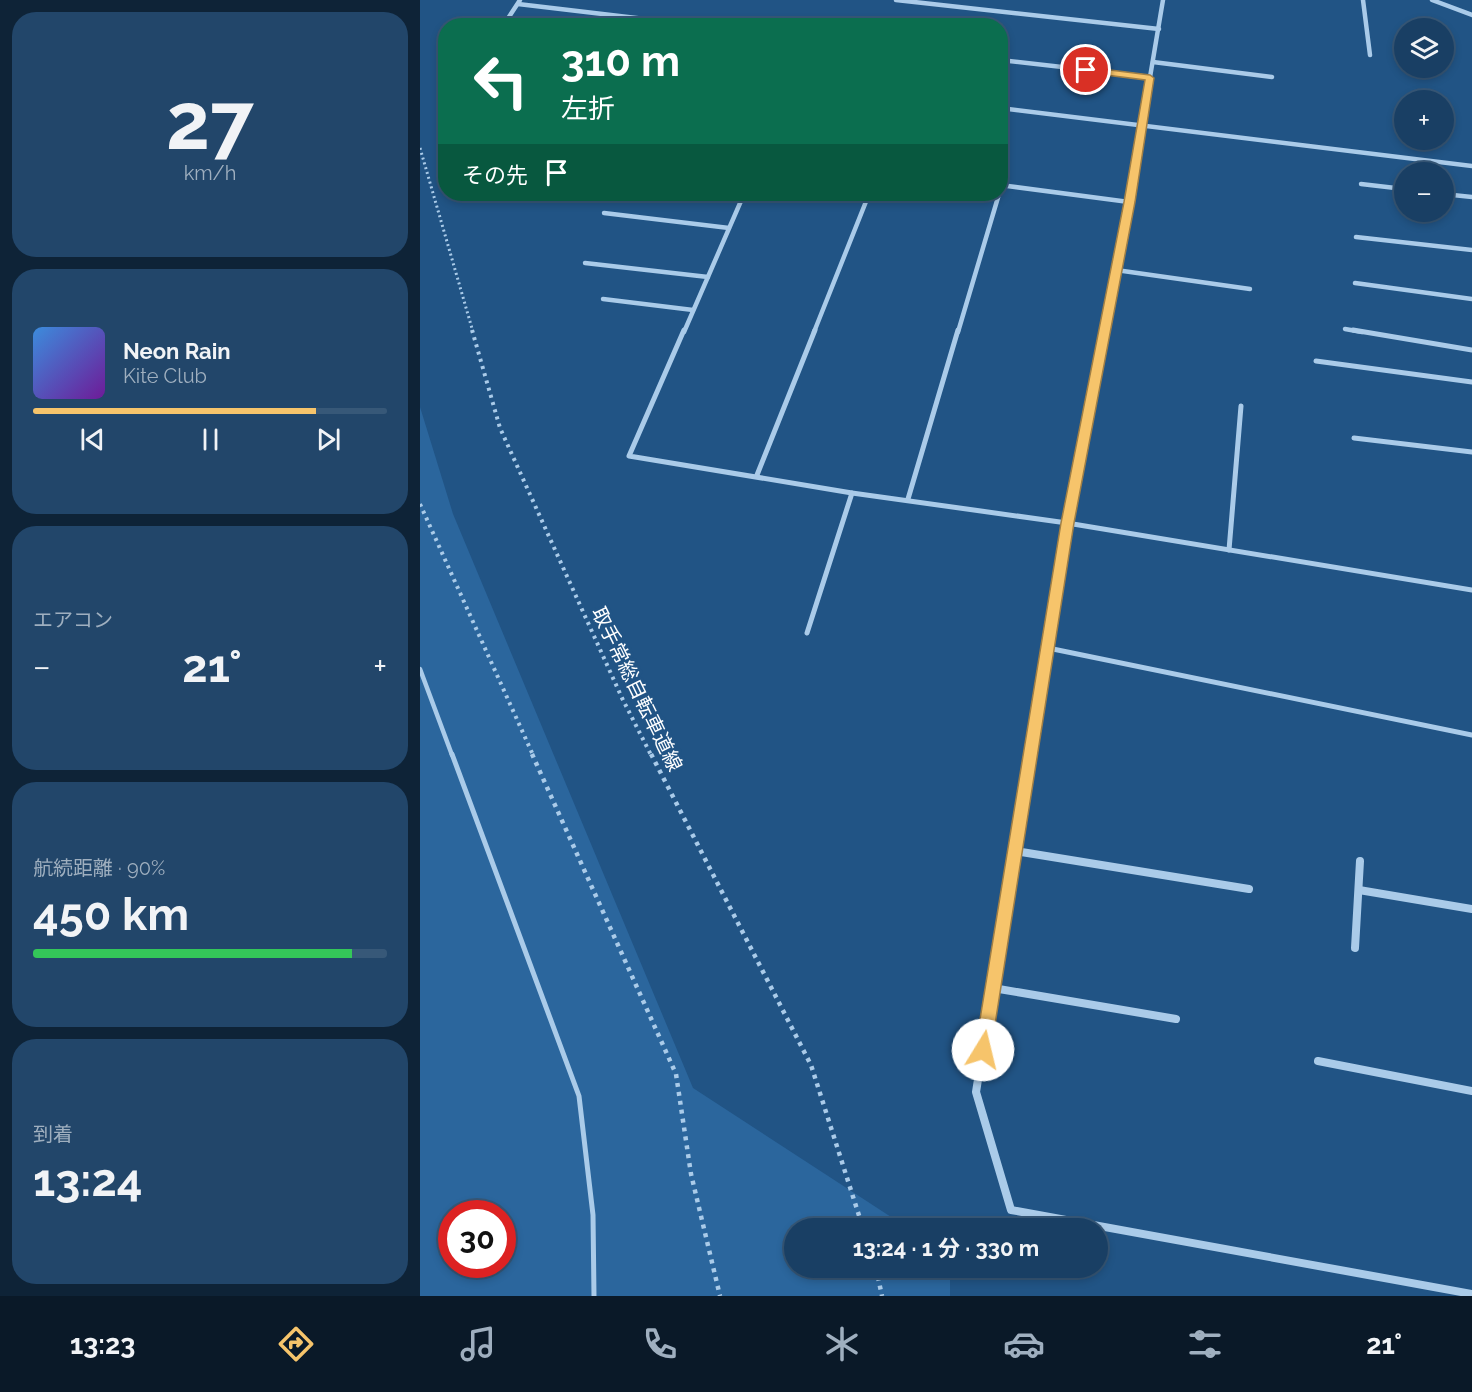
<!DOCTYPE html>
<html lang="ja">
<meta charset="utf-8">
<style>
body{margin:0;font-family:Raleway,"Noto Sans JP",sans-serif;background:#22466a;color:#f1f3f6;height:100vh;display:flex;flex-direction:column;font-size:22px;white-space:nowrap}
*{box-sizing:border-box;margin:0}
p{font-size:20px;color:#9fafbf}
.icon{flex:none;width:33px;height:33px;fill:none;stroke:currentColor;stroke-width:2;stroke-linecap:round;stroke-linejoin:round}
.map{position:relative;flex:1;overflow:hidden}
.details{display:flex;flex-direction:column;gap:12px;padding:12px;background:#0e2337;width:420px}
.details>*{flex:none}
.banner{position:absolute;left:18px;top:18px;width:570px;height:183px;border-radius:24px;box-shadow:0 3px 9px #0003,0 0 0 2px #375878;background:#0b6e4f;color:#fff;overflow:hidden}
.controls{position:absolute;left:974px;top:18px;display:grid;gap:12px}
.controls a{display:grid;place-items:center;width:60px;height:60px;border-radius:50%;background:#193f64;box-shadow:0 3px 9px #0003,0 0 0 2px #375878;font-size:30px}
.speed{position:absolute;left:18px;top:1200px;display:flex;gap:12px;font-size:30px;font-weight:700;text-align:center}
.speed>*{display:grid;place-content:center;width:78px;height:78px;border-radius:50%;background:#193f64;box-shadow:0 3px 9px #0003,0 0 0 2px #375878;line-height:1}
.speed .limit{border:9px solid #d22;background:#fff;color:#111}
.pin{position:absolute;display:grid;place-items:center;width:51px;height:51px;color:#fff;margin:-26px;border:3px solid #fff;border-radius:50%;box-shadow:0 2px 6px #0007}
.me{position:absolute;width:66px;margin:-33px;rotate:9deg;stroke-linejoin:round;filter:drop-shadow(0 0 4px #0008)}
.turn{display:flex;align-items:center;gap:21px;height:126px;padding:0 24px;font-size:27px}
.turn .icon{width:78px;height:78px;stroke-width:2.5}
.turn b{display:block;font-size:42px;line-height:51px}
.then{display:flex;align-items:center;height:57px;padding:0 24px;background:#0003;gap:12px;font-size:22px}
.big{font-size:45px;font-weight:700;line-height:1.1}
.details .widget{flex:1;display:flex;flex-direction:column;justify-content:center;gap:9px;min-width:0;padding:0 21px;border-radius:24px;background:#22466a}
.details .dial{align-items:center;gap:0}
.dial b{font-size:78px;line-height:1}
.song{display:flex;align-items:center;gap:18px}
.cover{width:72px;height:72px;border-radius:9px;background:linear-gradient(135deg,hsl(210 70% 55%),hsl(280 70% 35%))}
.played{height:6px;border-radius:3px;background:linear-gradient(90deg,#f6c46b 80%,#375878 80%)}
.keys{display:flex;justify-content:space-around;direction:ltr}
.heat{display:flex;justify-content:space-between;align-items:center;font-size:33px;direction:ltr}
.charge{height:9px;border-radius:4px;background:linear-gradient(90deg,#34c759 90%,#375878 0)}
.trip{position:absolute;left:364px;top:1218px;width:324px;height:60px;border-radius:30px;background:#193f64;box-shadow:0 3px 9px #0003,0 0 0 2px #375878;font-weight:700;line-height:60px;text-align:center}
.tabs{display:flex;height:96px;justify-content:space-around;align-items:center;background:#0a1928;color:#9fafbf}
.tabs .icon{width:42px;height:42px}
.tabs .on{color:#f6c46b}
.tabs b{font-size:27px;color:#f1f3f6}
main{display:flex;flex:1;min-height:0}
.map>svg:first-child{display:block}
</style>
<main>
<section class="details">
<div class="widget dial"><b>27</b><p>km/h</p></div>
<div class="widget">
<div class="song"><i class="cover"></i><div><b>Neon Rain</b><p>Kite Club</p></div></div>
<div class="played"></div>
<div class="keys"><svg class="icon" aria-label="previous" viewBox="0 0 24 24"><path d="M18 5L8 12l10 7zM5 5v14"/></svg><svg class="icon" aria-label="pause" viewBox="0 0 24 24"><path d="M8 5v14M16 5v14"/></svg><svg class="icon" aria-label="next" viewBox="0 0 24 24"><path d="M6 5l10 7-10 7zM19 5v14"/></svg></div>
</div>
<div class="widget"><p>エアコン</p>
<div class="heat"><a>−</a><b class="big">21°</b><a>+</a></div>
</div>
<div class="widget"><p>航続距離 · 90%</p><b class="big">450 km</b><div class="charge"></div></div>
<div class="widget"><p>到着</p><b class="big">13:24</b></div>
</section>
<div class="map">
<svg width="1052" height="1296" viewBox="0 0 1052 1296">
<rect width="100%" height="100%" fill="#215485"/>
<path fill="#2b669d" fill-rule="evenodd" d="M0,407l33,107 240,574 215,140h-113v40h155v28h-530zM32,1214h50v50h-50z"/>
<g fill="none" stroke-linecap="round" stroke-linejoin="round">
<polyline stroke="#aacbe9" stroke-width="3" stroke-dasharray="2 3" stroke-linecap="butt" points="0,148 53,332"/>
<g stroke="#aacbe9" stroke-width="4" stroke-dasharray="3 4.5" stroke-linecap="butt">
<polyline points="52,330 80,428 202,698 231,755"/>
<polyline points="0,504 113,755"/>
</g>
<g stroke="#aacbe9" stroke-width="4.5" stroke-dasharray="4 5" stroke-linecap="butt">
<polyline points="112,754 256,1074 271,1174 300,1296"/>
<polyline points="231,754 391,1065 443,1228"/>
<polyline points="456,1268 462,1296"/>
</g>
<polyline stroke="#aacbe9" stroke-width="4.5" points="0,669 32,755"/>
<polyline stroke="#aacbe9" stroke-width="5" points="32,754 159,1096 173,1215 174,1296"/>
<g stroke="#aacbe9" stroke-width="4.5">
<polyline points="476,0 739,29"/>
<polyline points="943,0 950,55"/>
<polyline points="1012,0 1052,15"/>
<polyline points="98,4 284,26"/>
<polyline points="83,26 100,0"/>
<polyline points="580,60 730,77"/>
<polyline points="733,62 852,77"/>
<polyline points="580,108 1052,166"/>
<polyline points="941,184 984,189"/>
<polyline points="580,185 709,202"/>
<polyline points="1023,194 1052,197"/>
<polyline points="184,213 309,228"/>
<polyline points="936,237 1052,250"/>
<polyline points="165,263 288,277"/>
<polyline points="696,270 830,289"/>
<polyline points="935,283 1052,299"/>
<polyline points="183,299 273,310"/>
<polyline points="925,329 942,332"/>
<polyline points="264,332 324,194"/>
<polyline points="394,332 449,194"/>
<polyline points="538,332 579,194"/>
<polyline points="684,332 709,202 743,0"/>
</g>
<g stroke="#aacbe9" stroke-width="5">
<polyline points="264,330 209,456 432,493 647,523 1052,590"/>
<polyline points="933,330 1052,350"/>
<polyline points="896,361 1052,382"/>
<polyline points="934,438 1052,452"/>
<polyline points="337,475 395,330"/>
<polyline points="488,499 538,330"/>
<polyline points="809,550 821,406"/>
<polyline points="387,633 432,493"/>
<polyline points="628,648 1052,735"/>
<polyline points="610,755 647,523 684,330"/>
</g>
<g stroke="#aacbe9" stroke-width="8">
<polyline points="610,754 556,1092 591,1210 1052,1294"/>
<polyline points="595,851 829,889"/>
<polyline points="939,890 1052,909"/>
<polyline points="935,948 940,861"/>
<polyline points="573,988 756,1019"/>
<polyline points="898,1061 1052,1091"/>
</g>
</g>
<polygon fill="#f6c46b" stroke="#a07f46" stroke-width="1.5" points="666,67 730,75 734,78 715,202 654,523 571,1050 569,1056 563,1059 557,1056 555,1050 641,523 704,202 725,80 662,72 661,70"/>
<g text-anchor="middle" stroke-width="6" stroke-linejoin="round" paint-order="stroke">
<g font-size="20" fill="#fff" stroke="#215485">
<text transform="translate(217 689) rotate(64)" y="7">取手常総自転車道線</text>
</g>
</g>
</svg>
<div class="controls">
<a><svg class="icon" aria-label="layers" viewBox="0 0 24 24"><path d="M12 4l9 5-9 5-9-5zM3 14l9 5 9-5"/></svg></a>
<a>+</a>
<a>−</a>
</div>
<div class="speed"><div class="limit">30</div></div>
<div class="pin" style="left:666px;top:70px;background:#d93025"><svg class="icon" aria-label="arrive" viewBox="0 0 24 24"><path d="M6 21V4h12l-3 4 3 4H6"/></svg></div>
<svg class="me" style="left:563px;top:1050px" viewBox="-20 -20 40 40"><circle r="19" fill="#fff"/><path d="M0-13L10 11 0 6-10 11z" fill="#f6c46b"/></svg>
<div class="trip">13:24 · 1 分 · 330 m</div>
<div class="banner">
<div class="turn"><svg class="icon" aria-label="left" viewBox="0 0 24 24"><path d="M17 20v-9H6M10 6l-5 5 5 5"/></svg><div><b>310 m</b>左折</div></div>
<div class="then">その先<svg class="icon" aria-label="arrive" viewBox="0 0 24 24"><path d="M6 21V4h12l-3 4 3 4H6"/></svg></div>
</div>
</div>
</main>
<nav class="tabs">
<b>13:23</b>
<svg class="icon on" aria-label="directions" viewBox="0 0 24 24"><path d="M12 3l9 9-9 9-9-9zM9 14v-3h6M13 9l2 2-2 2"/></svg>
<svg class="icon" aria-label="music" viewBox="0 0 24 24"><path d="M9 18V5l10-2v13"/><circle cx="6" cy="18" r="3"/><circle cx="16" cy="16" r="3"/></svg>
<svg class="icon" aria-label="phone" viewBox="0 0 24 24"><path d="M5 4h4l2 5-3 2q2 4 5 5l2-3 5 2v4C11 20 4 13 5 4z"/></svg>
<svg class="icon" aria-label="climate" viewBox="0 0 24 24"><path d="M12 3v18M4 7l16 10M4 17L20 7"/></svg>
<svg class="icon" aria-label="car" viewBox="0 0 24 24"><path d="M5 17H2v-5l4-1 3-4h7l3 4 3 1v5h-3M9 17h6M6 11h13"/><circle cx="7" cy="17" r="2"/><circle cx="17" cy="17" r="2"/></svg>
<svg class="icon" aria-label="filters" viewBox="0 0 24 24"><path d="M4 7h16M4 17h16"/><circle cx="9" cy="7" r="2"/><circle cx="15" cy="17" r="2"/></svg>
<b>21°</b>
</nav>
